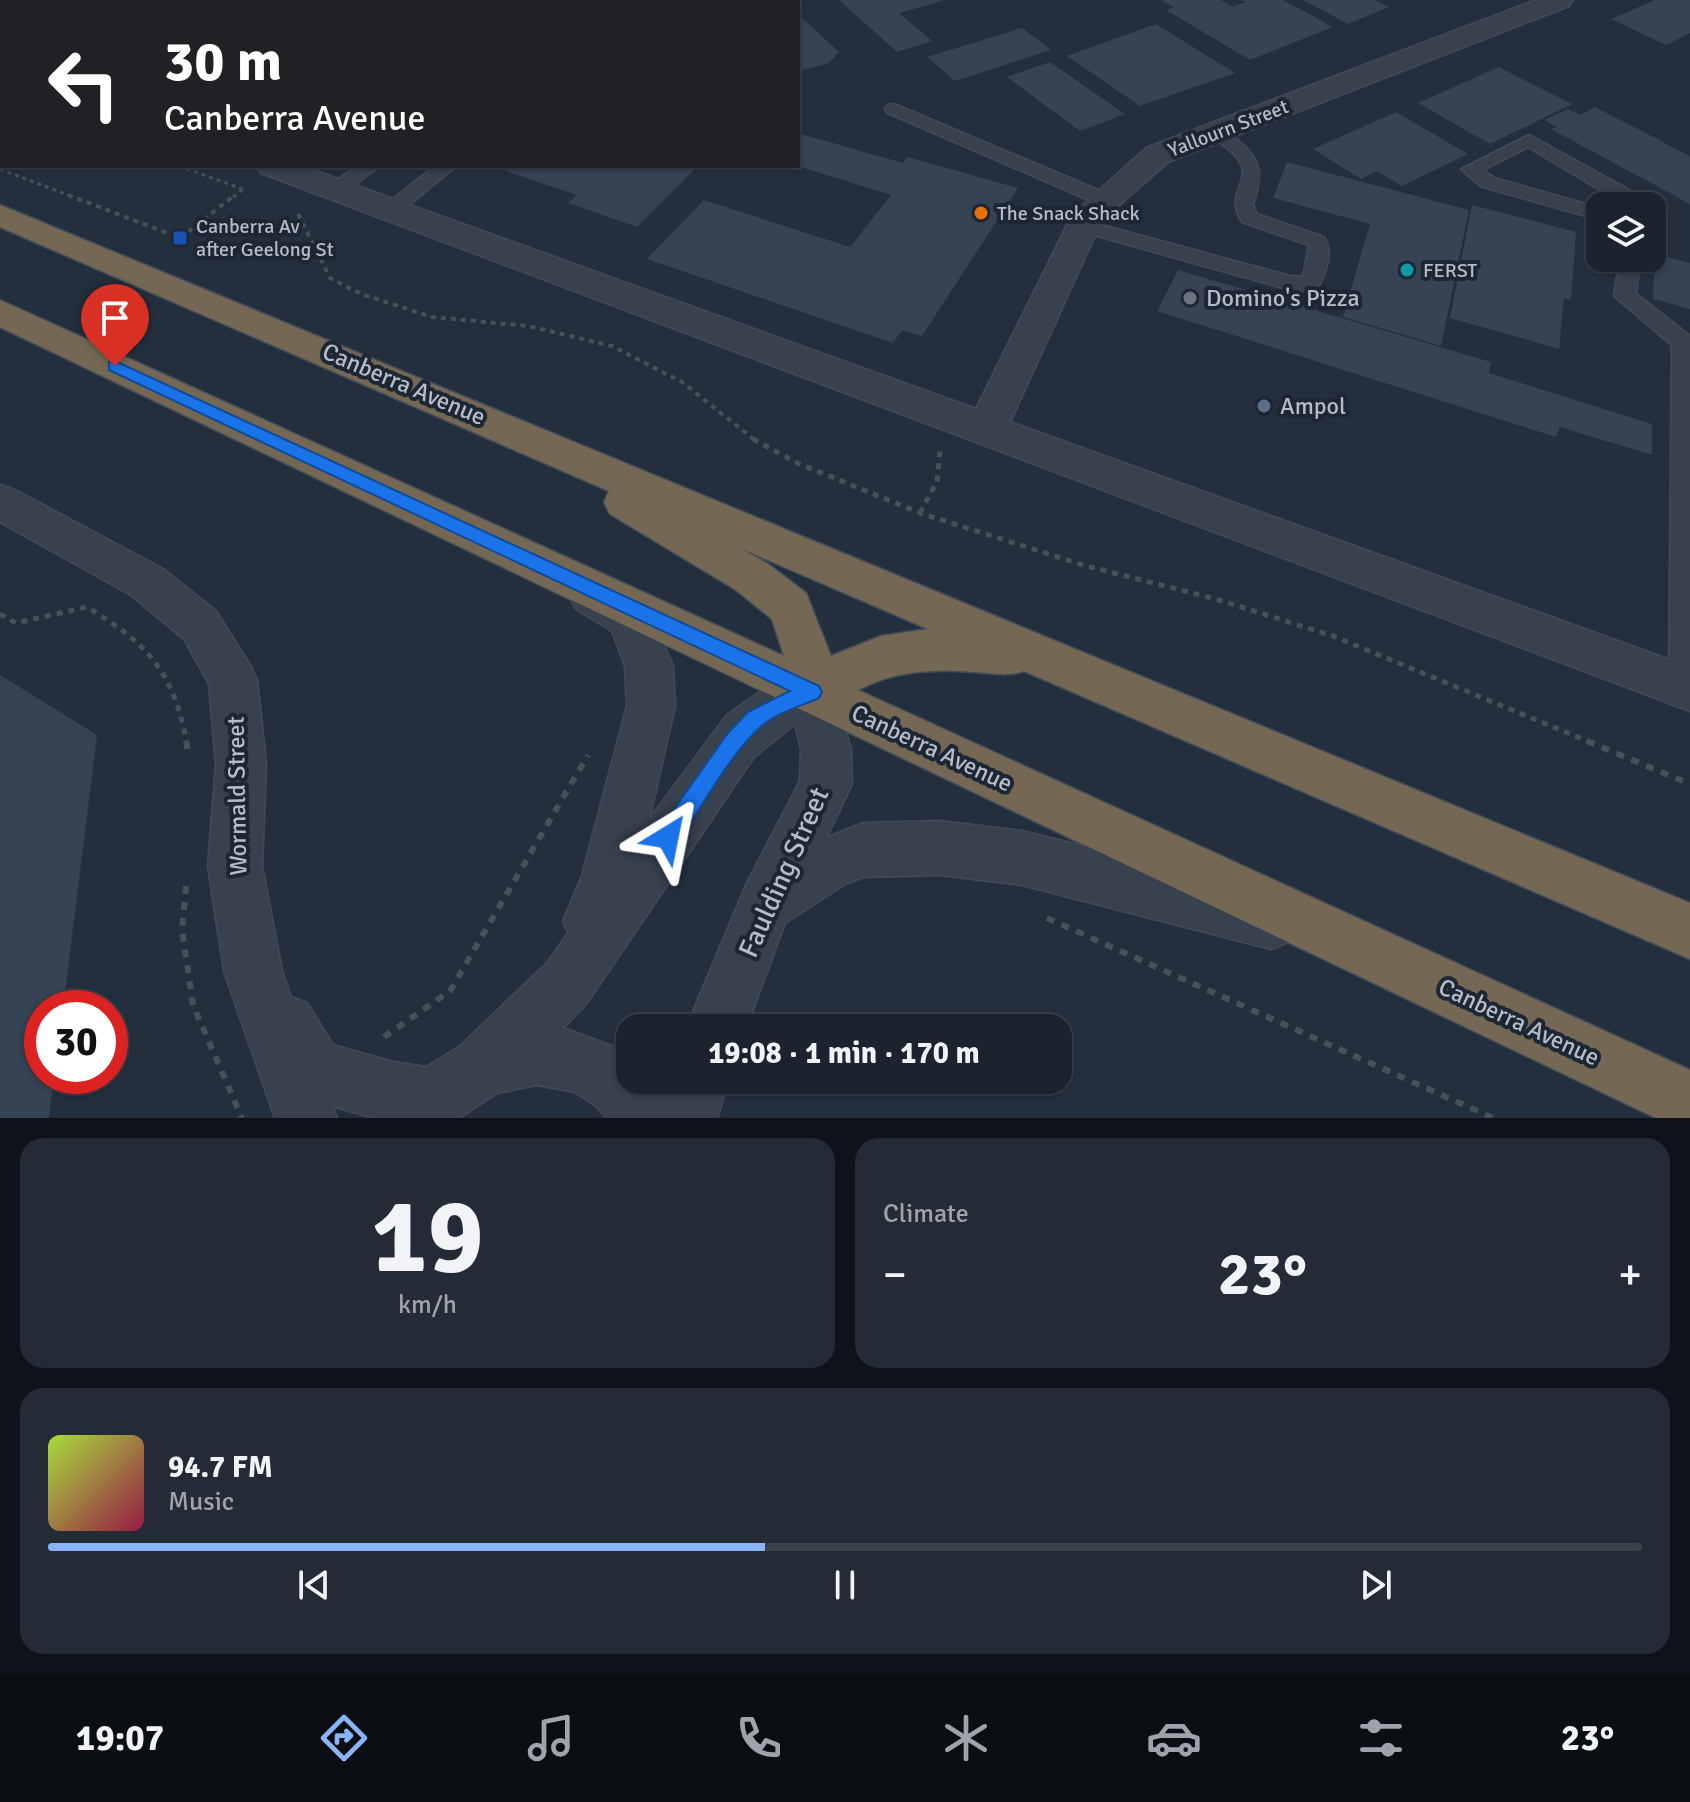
<!DOCTYPE html>
<meta charset="utf-8">
<style>
body{margin:0;font-family:Signika,sans-serif;background:#242b36;color:#f1f3f6;height:100vh;display:flex;flex-direction:column;font-size:30px;white-space:nowrap}
*{box-sizing:border-box;margin:0}
p{font-size:26px;color:#a0a4aa}
.icon{flex:none;width:44px;height:44px;fill:none;stroke:currentColor;stroke-width:2;stroke-linecap:round;stroke-linejoin:round}
.map{position:relative;height:1118px;overflow:hidden}
.side{display:flex;flex-direction:column;gap:20px;padding:20px;background:#0f1319;flex:1}
.side>*{flex:none}
.banner{position:absolute;left:0px;top:0px;width:800px;height:168px;box-shadow:0 2px 6px #0004,0 0 0 2px #39404a;background:#202124;color:#fff;overflow:hidden}
.buttons{position:absolute;left:1586px;top:192px;display:grid;gap:16px}
.buttons a{display:grid;place-items:center;width:80px;height:80px;border-radius:16px;background:#1b232e;box-shadow:0 2px 6px #0004,0 0 0 2px #39404a;font-size:40px}
.speed{position:absolute;left:24px;top:990px;display:flex;gap:16px;font-size:40px;font-weight:700;text-align:center}
.speed>*{display:grid;place-content:center;width:104px;height:104px;border-radius:50%;background:#1b232e;box-shadow:0 2px 6px #0004,0 0 0 2px #39404a;line-height:1}
.speed .limit{border:12px solid #d22;background:#fff;color:#111}
.pin{position:absolute;display:grid;place-items:center;width:68px;height:68px;color:#fff;margin:-82px -34px;border-radius:50% 50% 50% 0;rotate:-45deg;box-shadow:0 0 8px #0007}
.pin .icon{rotate:45deg}
.me{position:absolute;width:88px;margin:-44px;rotate:35deg;stroke-linejoin:round;filter:drop-shadow(0 0 6px #0008)}
.turn{display:flex;align-items:center;gap:28px;height:168px;padding:0 32px;font-size:36px}
.turn .icon{width:104px;height:104px;stroke-width:2.5}
.turn b{display:block;font-size:56px;line-height:68px}
.big{font-size:60px;font-weight:800;line-height:1.1}
.side .card{flex:1;display:flex;flex-direction:column;justify-content:center;gap:12px;min-width:0;padding:0 28px;border-radius:24px;background:#242b36}
.side .dial{align-items:center;gap:0}
.dial b{font-size:104px;line-height:1}
.song{display:flex;align-items:center;gap:24px}
.cover{width:96px;height:96px;border-radius:12px;background:linear-gradient(135deg,hsl(80 70% 55%),hsl(340 70% 35%))}
.played{height:8px;border-radius:4px;background:linear-gradient(90deg,#8ab4f8 45%,#39404a 45%)}
.keys{display:flex;justify-content:space-around;direction:ltr}
.heat{display:flex;justify-content:space-between;align-items:center;font-size:44px;direction:ltr}
.side .tiles{flex:1;display:grid;gap:20px;grid-template-columns:1fr 1fr}
.card:last-child{grid-column:span 2}
.trip{position:absolute;left:616px;top:1014px;width:456px;height:80px;border-radius:24px;background:#1b232e;box-shadow:0 2px 6px #0004,0 0 0 2px #39404a;font-weight:800;line-height:80px;text-align:center}
.tabs{display:flex;height:128px;justify-content:space-around;align-items:center;background:#0b0e12;color:#a0a4aa}
.tabs .icon{width:56px;height:56px}
.tabs .on{color:#8ab4f8}
.tabs b{font-size:36px;color:#f1f3f6}
.map>svg:first-child{display:block}
</style>
<div class="map">
<svg width="1690" height="1118" viewBox="0 0 1690 1118">
<rect width="100%" height="100%" fill="#242f3e"/>
<g fill="#364354">
<polygon points="839,0 942,0 942,1 899,13 932,41 897,52"/>
<polygon points="1161,0 1221,0 1233,7 1245,2 1240,0 1283,0 1333,27 1250,60 1166,10 1174,7"/>
<polygon points="1303,0 1375,0 1389,7 1348,24"/>
<polygon points="1655,0 1690,0 1690,33 1666,45 1611,19"/>
<polygon points="798,14 839,52 829,63 798,71"/>
<polygon points="1156,24 1235,73 1140,106 1067,56"/>
<polygon points="1022,28 1051,50 955,81 927,57"/>
<polygon points="1050,62 1125,114 1080,131 1007,77"/>
<polygon points="1499,67 1572,104 1490,144 1418,103"/>
<polygon points="1595,107 1690,156 1690,204 1551,129 1557,127 1544,120 1568,109 1580,115"/>
<polygon points="1396,112 1468,154 1402,186 1377,171 1361,179 1313,149"/>
<polygon points="798,133 903,163 908,157 1018,188 922,336 902,330 893,343 647,259 704,200 850,247 891,195 798,166"/>
<polygon points="1287,162 1469,210 1441,346 1343,317 1370,224 1273,198"/>
<polygon points="511,166 698,166 637,227 568,203 577,195 505,171"/>
<polygon points="1472,205 1576,232 1571,300 1564,298 1559,349 1450,318"/>
<polygon points="1655,254 1690,263 1690,309 1653,299"/>
<polygon points="1178,270 1491,362 1489,373 1652,424 1652,455 1560,427 1556,437 1157,311"/>
<polygon points="0,675 97,735 63,1008 42,1008 42,1076 54,1076 49,1118 0,1118"/>
</g>
<g fill="none" stroke-linecap="round" stroke-linejoin="round">
<defs>
<g id="lane">
<polygon points="894,104 1112,196 1115,200 1105,206 1098,204 888,113 885,109 888,105"/>
<path d="M1217,127c9,2 15,8 22,14 24,20 23,36 14,64l4,9 67,23c9,14 3,34 -5,49l-16,5 -13,-1 -214,-60 -3,-4 10,-6 207,56 13,1 6,-32 -67,-23c-18,-28 9,-39 -2,-60 -6,-12 -23,-19 -32,-30z"/>
<polygon points="1529,135 1644,198 1647,206 1627,206 1528,147 1483,170 1494,178 1600,208 1600,220 1480,186 1461,169"/>
<polygon points="358,166 380,166 343,193 329,193 327,189 329,185"/>
<polygon points="435,166 456,166 398,214 384,214 381,210 384,206"/>
<polygon points="1620,258 1640,258 1636,294 1690,336 1690,697 1683,700 1673,696 1669,687 1672,345 1614,296"/>
</g>
<g id="street">
<polygon points="155,0 184,0 154,2"/>
<polygon points="1536,0 1573,0 1569,6 1168,162 1102,220 1010,422 1690,667 1690,711 261,173 256,166 302,166 976,409 1072,215 1146,148"/>
<polygon points="2,83 2,101 0,102 0,84"/>
<polygon points="0,485 15,490 163,569 216,611 250,665 257,680 266,764 262,866 282,971 291,997 307,1003 333,1045 393,1062 426,1067 459,1047 547,963 568,933 563,921 582,876 627,706 625,666 612,631 576,609 569,595 576,581 592,576 646,604 673,666 675,706 649,820 727,715 763,690 812,670 829,676 851,749 852,784 826,838 863,823 940,821 1022,831 1271,893 1291,901 1299,921 1291,941 1271,949 1022,885 940,875 863,877 845,884 785,923 746,1028 686,1028 746,885 800,781 801,749 795,724 754,757 587,1003 563,1028 612,1046 630,1056 630,1080 654,1080 663,1095 669,1080 729,1080 717,1118 607,1118 595,1105 575,1092 537,1085 497,1093 459,1118 374,1118 332,1106 337,1118 275,1118 224,971 208,866 216,764 209,684 184,639 131,595 0,522"/>
</g>
<path id="highway" d="M0,205l1690,698v56l-666,-288c-16,6 -33,2 -50,1 -41,-3 -78,-2 -116,18l832,380v48h-34l-1656,-791v-27l784,356 -12,-37 -36,-29 -126,-76 -6,-12 5,-11 -609,-264zM740,548l188,81 -47,7 -50,20 -25,-63 -38,-29z"/>
</defs>
<use href="#lane" stroke="#414a57" stroke-width="3"/>
<use href="#street" stroke="#414a57" stroke-width="3"/>
<use href="#highway" stroke="#434c59" stroke-width="3"/>
<g stroke="#3f5557" stroke-width="3" stroke-dasharray="4 4" stroke-linecap="butt">
<polyline points="179,166 245,190"/>
<polyline points="0,169 73,197"/>
<polyline points="233,197 242,190"/>
</g>
<g stroke="#3f5557" stroke-width="4" stroke-dasharray="5 5" stroke-linecap="butt">
<polyline points="68,195 180,238 235,195"/>
<polyline points="298,214 330,278 361,294 432,317 528,326 612,346 682,382 756,441"/>
</g>
<g stroke="#3f5557" stroke-width="5" stroke-dasharray="6 6" stroke-linecap="butt">
<polyline points="753,439 795,462 920,513 1083,565 1219,600 1333,636 1592,743"/>
<polyline points="920,513 937,481 940,451"/>
<path d="M0,614l16,9 71,-16c61,37 86,64 100,136"/>
</g>
<g stroke="#3f5557" stroke-width="6" stroke-dasharray="8 8" stroke-linecap="butt">
<polyline points="186,741 189,757"/>
<polyline points="1587,741 1690,784"/>
<polyline points="186,886 182,930 193,1005 242,1118"/>
<polyline points="1047,918 1493,1118"/>
<polyline points="384,1037 450,991 588,755"/>
</g>
<use href="#lane" fill="#38414e" fill-rule="evenodd"/>
<use href="#street" fill="#38414e" fill-rule="evenodd"/>
<use href="#highway" fill="#746855" fill-rule="evenodd"/>
</g>
<path fill="#1a73e8" stroke="#114b97" stroke-width="2" d="M115,361l704,325 3,6 -3,6c-18,8 -40,14 -56,27 -31,25 -63,85 -87,120l-8,3 -8,-3 -3,-8 3,-8 68,-96 20,-21 42,-21 -681,-321v-8z"/>
<circle fill="#e8710a" stroke="#1d2633" stroke-width="3" cx="981" cy="213" r="8"/>
<rect fill="#1a4fb4" stroke="#1d2633" stroke-width="3" x="172" y="230" width="16" height="16" rx="4"/>
<circle fill="#0f9aa8" stroke="#1d2633" stroke-width="3" cx="1407" cy="270" r="8"/>
<circle fill="#6b7280" stroke="#1d2633" stroke-width="3" cx="1190" cy="298" r="8"/>
<circle fill="#5c6f8a" stroke="#1d2633" stroke-width="3" cx="1264" cy="406" r="8"/>
<g text-anchor="middle" stroke-width="8" stroke-linejoin="round" paint-order="stroke">
<g font-size="20" fill="#b4bcc9" stroke="#1d2633">
<text transform="translate(1228 128) rotate(-21)" y="7">Yallourn Street</text>
</g>
<g font-size="20" fill="#b4bcc9" stroke="#1d2633" text-anchor="start">
<text x="997" y="220">The Snack Shack</text>
<text x="196" y="233">Canberra Av<tspan x="196" dy="23">after Geelong St</tspan></text>
<text x="1423" y="277">FERST</text>
</g>
<g font-size="24" fill="#b4bcc9" stroke="#1d2633" text-anchor="start">
<text x="1206" y="306">Domino's Pizza</text>
<text x="1280" y="414">Ampol</text>
</g>
<g font-size="24" fill="#b4bcc9" stroke="#1d2633">
<text transform="translate(404 384) rotate(23)" y="8">Canberra Avenue</text>
<text transform="translate(932 748) rotate(25)" y="8">Canberra Avenue</text>
<text transform="translate(237 796) rotate(-91)" y="8">Wormald Street</text>
<text transform="translate(1519 1022) rotate(25)" y="8">Canberra Avenue</text>
</g>
<g font-size="28" fill="#b4bcc9" stroke="#1d2633">
<text transform="translate(783 872) rotate(-66)" y="10">Faulding Street</text>
</g>
</g>
</svg>
<div class="buttons">
<a><svg class="icon" aria-label="layers" viewBox="0 0 24 24"><path d="M12 4l9 5-9 5-9-5zM3 14l9 5 9-5"/></svg></a>
</div>
<div class="speed"><div class="limit">30</div></div>
<div class="pin" style="left:115px;top:366px;background:#d93025"><svg class="icon" aria-label="arrive" viewBox="0 0 24 24"><path d="M6 21V4h12l-3 4 3 4H6"/></svg></div>
<svg class="me" style="left:668px;top:837px" viewBox="-20 -20 40 40"><path d="M0-17L14 15 0 8-14 15z" fill="#1a73e8" stroke="#fff" stroke-width="4"/></svg>
<div class="trip">19:08 · 1 min · 170 m</div>
<div class="banner">
<div class="turn"><svg class="icon" aria-label="left" viewBox="0 0 24 24"><path d="M17 20v-9H6M10 6l-5 5 5 5"/></svg><div><b>30 m</b>Canberra Avenue</div></div>
</div>
</div>
<section class="side">
<div class="tiles">
<div class="card dial"><b>19</b><p>km/h</p></div>
<div class="card"><p>Climate</p>
<div class="heat"><a>−</a><b class="big">23°</b><a>+</a></div>
</div>
<div class="card">
<div class="song"><i class="cover"></i><div><b>94.7 FM</b><p>Music</p></div></div>
<div class="played"></div>
<div class="keys"><svg class="icon" aria-label="previous" viewBox="0 0 24 24"><path d="M18 5L8 12l10 7zM5 5v14"/></svg><svg class="icon" aria-label="pause" viewBox="0 0 24 24"><path d="M8 5v14M16 5v14"/></svg><svg class="icon" aria-label="next" viewBox="0 0 24 24"><path d="M6 5l10 7-10 7zM19 5v14"/></svg></div>
</div>
</div>
</section>
<nav class="tabs">
<b>19:07</b>
<svg class="icon on" aria-label="directions" viewBox="0 0 24 24"><path d="M12 3l9 9-9 9-9-9zM9 14v-3h6M13 9l2 2-2 2"/></svg>
<svg class="icon" aria-label="music" viewBox="0 0 24 24"><path d="M9 18V5l10-2v13"/><circle cx="6" cy="18" r="3"/><circle cx="16" cy="16" r="3"/></svg>
<svg class="icon" aria-label="phone" viewBox="0 0 24 24"><path d="M5 4h4l2 5-3 2q2 4 5 5l2-3 5 2v4C11 20 4 13 5 4z"/></svg>
<svg class="icon" aria-label="climate" viewBox="0 0 24 24"><path d="M12 3v18M4 7l16 10M4 17L20 7"/></svg>
<svg class="icon" aria-label="car" viewBox="0 0 24 24"><path d="M5 17H2v-5l4-1 3-4h7l3 4 3 1v5h-3M9 17h6M6 11h13"/><circle cx="7" cy="17" r="2"/><circle cx="17" cy="17" r="2"/></svg>
<svg class="icon" aria-label="filters" viewBox="0 0 24 24"><path d="M4 7h16M4 17h16"/><circle cx="9" cy="7" r="2"/><circle cx="15" cy="17" r="2"/></svg>
<b>23°</b>
</nav>
